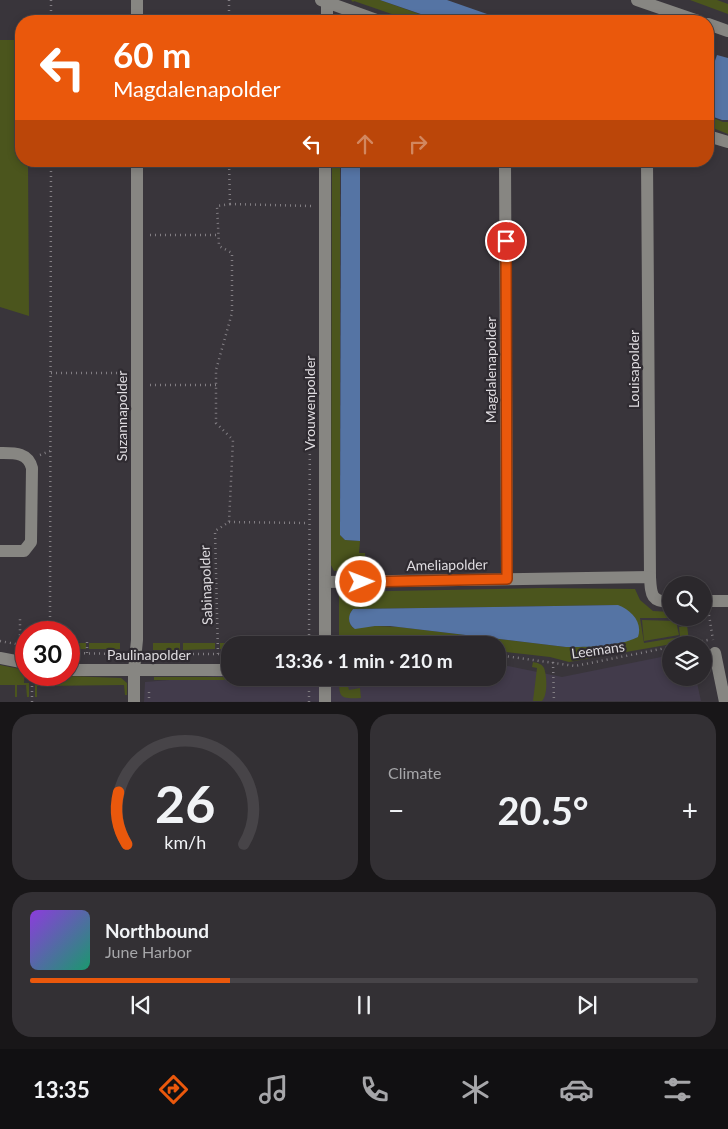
<!DOCTYPE html>
<meta charset="utf-8">
<style>
body{margin:0;font-family:Lato,sans-serif;background:#333034;color:#f1f3f6;height:100vh;display:flex;flex-direction:column;font-size:19px;white-space:nowrap}
*{box-sizing:border-box;margin:0}
p{font-size:16px;color:#a6a6a9}
.icon{flex:none;width:28px;height:28px;fill:none;stroke:currentColor;stroke-width:2;stroke-linecap:round;stroke-linejoin:round}
.map{position:relative;height:702px;overflow:hidden}
.details{display:flex;flex-direction:column;gap:12px;padding:12px;background:#181618;flex:1}
.details>*{flex:none}
.banner{position:absolute;left:15px;top:15px;width:699px;height:152px;border-radius:20px;box-shadow:0 2px 8px #0003,0 0 0 1px #474448;background:#ea580c;color:#fff;overflow:hidden}
.controls{position:absolute;left:662px;top:576px;display:grid;gap:10px}
.controls a{display:grid;place-items:center;width:50px;height:50px;border-radius:50%;background:#2b282c;box-shadow:0 2px 8px #0003,0 0 0 1px #474448;font-size:25px}
.speed{position:absolute;left:15px;top:621px;display:flex;gap:10px;font-size:25px;font-weight:700;text-align:center}
.speed>*{display:grid;place-content:center;width:65px;height:65px;border-radius:50%;background:#2b282c;box-shadow:0 2px 8px #0003,0 0 0 1px #474448;line-height:1}
.speed .limit{border:8px solid #d22;background:#fff;color:#111}
.pin{position:absolute;display:grid;place-items:center;width:42px;height:42px;color:#fff;margin:-21px;border:2px solid #fff;border-radius:50%;box-shadow:0 1px 5px #0007}
.me{position:absolute;width:55px;margin:-28px;rotate:89deg;stroke-linejoin:round;filter:drop-shadow(0 0 4px #0008)}
.turn{display:flex;align-items:center;gap:18px;height:105px;padding:0 15px;font-size:22px}
.turn .icon{width:65px;height:65px;stroke-width:2.5}
.turn b{display:block;font-size:35px;line-height:42px}
.lanes{display:flex;align-items:center;height:48px;padding:0 15px;background:#0003;justify-content:center;gap:25px;direction:ltr}
.lanes .off{opacity:.35}
.big{font-size:38px;font-weight:700;line-height:1.1}
.details .card{flex:1;display:flex;flex-direction:column;justify-content:center;gap:8px;min-width:0;padding:0 18px;border-radius:20px;background:#333034}
.details .dial{align-items:center;gap:0}
.dial svg{height:130px;overflow:visible;fill:none;stroke:#474448;stroke-width:7;stroke-linecap:round;text-anchor:middle}
.dial text{fill:#f1f3f6;stroke:none}
.song{display:flex;align-items:center;gap:15px}
.cover{width:60px;height:60px;border-radius:8px;background:linear-gradient(135deg,hsl(270 70% 55%),hsl(160 70% 35%))}
.played{height:5px;border-radius:2px;background:linear-gradient(90deg,#ea580c 30%,#474448 30%)}
.keys{display:flex;justify-content:space-around;direction:ltr}
.heat{display:flex;justify-content:space-between;align-items:center;font-size:28px;direction:ltr}
.details .tiles{flex:1;display:grid;gap:12px;grid-template-columns:1fr 1fr}
.card:last-child{grid-column:span 2}
.trip{position:absolute;left:221px;top:636px;width:285px;height:50px;border-radius:20px;background:#2b282c;box-shadow:0 2px 8px #0003,0 0 0 1px #474448;font-weight:700;line-height:50px;text-align:center}
.dock{display:flex;height:80px;justify-content:space-around;align-items:center;background:#111012;color:#a6a6a9}
.dock .icon{width:35px;height:35px}
.dock .selected{color:#ea580c}
.dock b{font-size:22px;color:#f1f3f6}
.map>svg:first-child{display:block}
</style>
<div class="map">
<svg width="728" height="702" viewBox="0 0 728 702">
<rect width="100%" height="100%" fill="#39353b"/>
<polygon fill="#423b4b" points="671,655 671,678 696,678 701,701 144,702 145,682 230,675 230,678 498,678 498,664 562,677"/>
<g fill="#4b551d" fill-rule="evenodd">
<polygon points="351,0 380,0 439,21 412,21 354,1 353,2"/>
<polygon points="690,0 717,0 728,4 728,14"/>
<polygon points="0,40 21,40 21,161 28,161 29,316 0,307"/>
<polygon points="708,116 723,122 728,122 728,134 708,126"/>
<polygon points="332,161 340,161 340,535 345,540 360,541 359,553 365,553 365,569 363,569 361,561 357,562 357,570 334,571 331,565"/>
<path d="M542,588l93,1 5,11 13,11 18,1v6h13v1l-4,1 -4,-2h-36l4,25 36,-6 -1,-10 8,-2 2,16 -120,21 -19,-5 -52,-6v-6h-52l-63,-8 -44,8v-53zM618,605l18,33 -31,8 -39,1 -167,-20 -24,-1 -22,2c-5,-5 -5,-13 0,-19z"/>
<polygon points="642,620 676,621 679,635 644,641"/>
<rect x="69" y="643" width="17" height="6"/>
<rect x="89" y="643" width="31" height="6"/>
<rect x="153" y="643" width="27" height="7"/>
<polygon points="183,643 215,643 215,649 183,650"/>
<polygon points="220,643 254,643 254,645 230,645 230,650 220,649"/>
<path d="M533,662c5,1 9,2 11,6 3,8 4,27 -2,33h-9l4,-33 -5,-1z"/>
<polygon points="0,665 25,670 24,683 29,683 29,697 27,697 26,685 17,685 17,697 15,697 15,685 0,685"/>
<polygon points="39,675 121,678 127,683 127,695 125,695 124,685 37,686 37,697 35,697 35,683 39,683"/>
<polygon points="154,677 229,677 229,678 224,680 154,680"/>
<path d="M339,678h7l3,12 11,-2 1,10c-21,1 -22,0 -22,-20z"/>
</g>
<g fill="#5574a4">
<polygon points="380,0 447,0 507,21 441,21"/>
<polygon points="717,55 728,58 728,120 722,120 708,115 708,81"/>
<polygon points="341,161 360,161 360,541 345,540 340,535"/>
<path d="M618,605c13,5 25,17 20,32 -20,10 -51,10 -72,10l-176,-21h-15l-20,3c-7,-4 -8,-13 -2,-20z"/>
</g>
<g fill="none" stroke-linecap="round" stroke-linejoin="round">
<g stroke="#827e83" stroke-width="2.5" stroke-dasharray="1 4" stroke-linecap="butt">
<polyline points="51,21 51,0"/>
<polyline points="229,21 229,0"/>
<polyline points="230,204 311,206"/>
<polyline points="150,235 219,235"/>
<polyline points="51,373 123,373"/>
<polyline points="150,385 216,385"/>
<polyline points="40,455 50,451"/>
<polyline points="229,522 309,523"/>
<polyline points="709,615 713,640"/>
<polyline points="50,632 51,161"/>
<polyline points="0,641 26,646"/>
<polyline points="18,645 20,636 20,619"/>
<polyline points="309,645 310,414"/>
<polyline points="361,645 385,640 422,645"/>
<polyline points="682,645 708,640"/>
<polyline points="69,653 122,654"/>
<polyline points="87,653 87,640"/>
<polyline points="148,654 230,654"/>
<polyline points="218,654 215,531 229,522 233,440 216,423 216,370 232,313 232,253 219,246 217,206 230,204 229,161"/>
<polyline points="498,655 575,666 671,647"/>
<polyline points="553,662 554,702"/>
<polyline points="238,682 309,681"/>
<polyline points="149,692 149,702"/>
<polyline points="32,702 32,675"/>
<polyline points="309,702 309,678"/>
</g>
<g stroke="#878682" stroke-width="12">
<polyline points="137,0 137,21"/>
<polyline points="321,0 379,21"/>
<polyline points="637,0 698,21"/>
<polyline points="327,21 327,2"/>
<polyline points="708,24 728,31"/>
<polyline points="708,136 728,142"/>
<polyline points="325,161 325,645"/>
<polyline points="505,161 507,579"/>
<polyline points="647,161 650,577"/>
<path d="M0,453c14,0 28,-1 32,15l-1,74 -7,9h-24"/>
<path d="M325,582l325,-5c1,18 1,25 21,25"/>
<polyline points="704,601 728,601"/>
<polyline points="715,653 725,702"/>
<polyline points="0,658 26,663"/>
<polyline points="69,670 230,670"/>
<polyline points="325,678 325,702"/>
<polyline points="134,702 134,670 137,640 137,161"/>
</g>
</g>
<g fill="none" stroke-linecap="round" stroke-linejoin="round">
<defs>
<polyline id="route" points="361,582 507,579 506,241"/>
</defs>
<use href="#route" stroke="#983908" stroke-width="12"/>
<use href="#route" stroke="#ea580c" stroke-width="9"/>
</g>
<g text-anchor="middle" stroke-width="4.5" stroke-linejoin="round" paint-order="stroke">
<g font-size="14" fill="#dfdce0" stroke="#2f2b31">
<text transform="translate(634 369) rotate(-90)" y="5">Louisapolder</text>
<text transform="translate(491 370) rotate(-90)" y="5">Magdalenapolder</text>
<text transform="translate(310 403) rotate(-90)" y="5">Vrouwenpolder</text>
<text transform="translate(122 416) rotate(-90)" y="5">Suzannapolder</text>
<text transform="translate(447 565) rotate(-1)" y="5">Ameliapolder</text>
<text transform="translate(206 585) rotate(-92)" y="5">Sabinapolder</text>
<text transform="translate(598 650) rotate(-8)" y="5">Leemans</text>
<text x="149" y="660">Paulinapolder</text>
</g>
</g>
</svg>
<div class="controls">
<a><svg class="icon" aria-label="search" viewBox="0 0 24 24"><circle cx="10" cy="10" r="6"/><path d="M15 15l6 6"/></svg></a>
<a><svg class="icon" aria-label="layers" viewBox="0 0 24 24"><path d="M12 4l9 5-9 5-9-5zM3 14l9 5 9-5"/></svg></a>
</div>
<div class="speed"><div class="limit">30</div></div>
<div class="pin" style="left:506px;top:241px;background:#d93025"><svg class="icon" aria-label="arrive" viewBox="0 0 24 24"><path d="M6 21V4h12l-3 4 3 4H6"/></svg></div>
<svg class="me" style="left:361px;top:582px" viewBox="-20 -20 40 40"><circle r="17" fill="#ea580c" stroke="#fff" stroke-width="3"/><path d="M0-11L8 9 0 5-8 9z" fill="#fff"/></svg>
<div class="trip">13:36 · 1 min · 210 m</div>
<div class="banner">
<div class="turn"><svg class="icon" aria-label="left" viewBox="0 0 24 24"><path d="M17 20v-9H6M10 6l-5 5 5 5"/></svg><div><b>60 m</b>Magdalenapolder</div></div>
<div class="lanes"><svg class="icon" aria-label="left" viewBox="0 0 24 24"><path d="M17 20v-9H6M10 6l-5 5 5 5"/></svg><svg class="icon off" aria-label="ahead" viewBox="0 0 24 24"><path d="M12 20V5M6 11l6-6 6 6"/></svg><svg class="icon off" aria-label="right" viewBox="0 0 24 24"><path d="M7 20v-9h11M14 6l5 5-5 5"/></svg></div>
</div>
</div>
<section class="details">
<div class="tiles">
<div class="card dial"><svg viewBox="0 0 100 80">
<path d="M14 69A42 42 0 1 1 86 69"/>
<path d="M14 69A42 42 0 0 1 9 37" stroke="#ea580c"/>
<text x="50" y="56" font-size="32" font-weight="700">26</text>
<text x="50" y="72" font-size="11">km/h</text>
</svg></div>
<div class="card"><p>Climate</p>
<div class="heat"><a>−</a><b class="big">20.5°</b><a>+</a></div>
</div>
<div class="card">
<div class="song"><i class="cover"></i><div><b>Northbound</b><p>June Harbor</p></div></div>
<div class="played"></div>
<div class="keys"><svg class="icon" aria-label="previous" viewBox="0 0 24 24"><path d="M18 5L8 12l10 7zM5 5v14"/></svg><svg class="icon" aria-label="pause" viewBox="0 0 24 24"><path d="M8 5v14M16 5v14"/></svg><svg class="icon" aria-label="next" viewBox="0 0 24 24"><path d="M6 5l10 7-10 7zM19 5v14"/></svg></div>
</div>
</div>
</section>
<nav class="dock">
<b>13:35</b>
<svg class="icon selected" aria-label="directions" viewBox="0 0 24 24"><path d="M12 3l9 9-9 9-9-9zM9 14v-3h6M13 9l2 2-2 2"/></svg>
<svg class="icon" aria-label="music" viewBox="0 0 24 24"><path d="M9 18V5l10-2v13"/><circle cx="6" cy="18" r="3"/><circle cx="16" cy="16" r="3"/></svg>
<svg class="icon" aria-label="phone" viewBox="0 0 24 24"><path d="M5 4h4l2 5-3 2q2 4 5 5l2-3 5 2v4C11 20 4 13 5 4z"/></svg>
<svg class="icon" aria-label="climate" viewBox="0 0 24 24"><path d="M12 3v18M4 7l16 10M4 17L20 7"/></svg>
<svg class="icon" aria-label="car" viewBox="0 0 24 24"><path d="M5 17H2v-5l4-1 3-4h7l3 4 3 1v5h-3M9 17h6M6 11h13"/><circle cx="7" cy="17" r="2"/><circle cx="17" cy="17" r="2"/></svg>
<svg class="icon" aria-label="filters" viewBox="0 0 24 24"><path d="M4 7h16M4 17h16"/><circle cx="9" cy="7" r="2"/><circle cx="15" cy="17" r="2"/></svg>
</nav>
